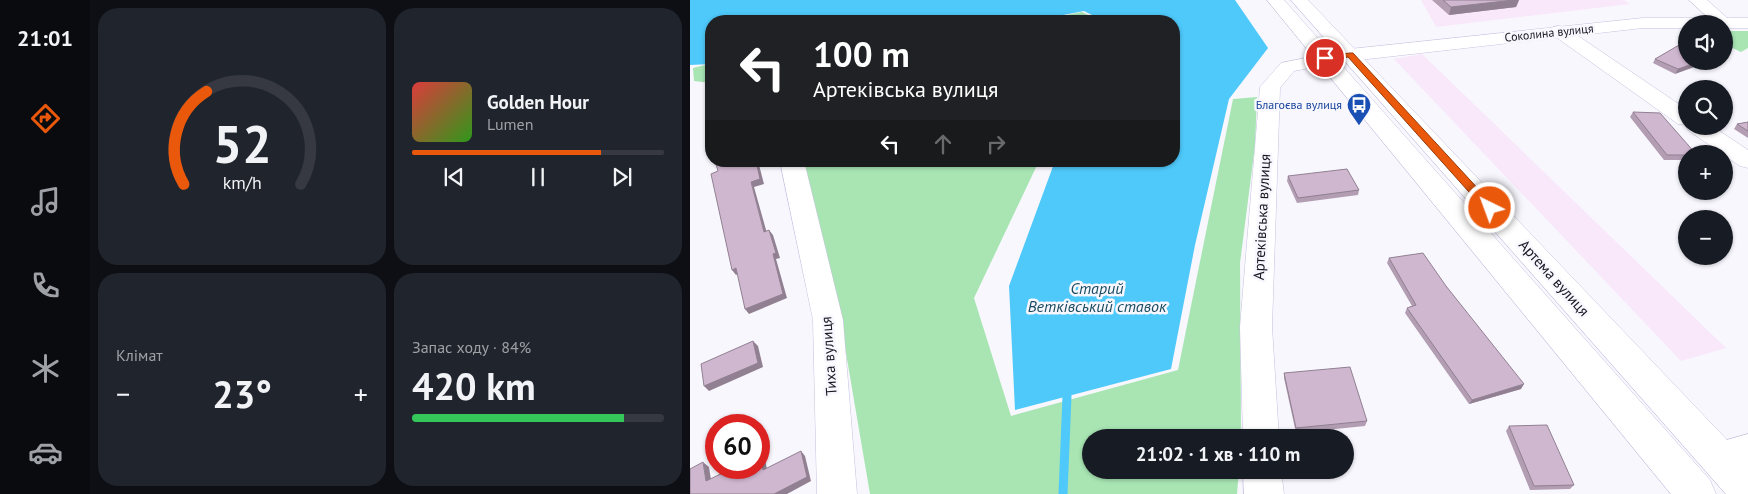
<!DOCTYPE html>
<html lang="uk">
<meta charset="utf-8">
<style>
body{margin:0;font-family:"PT Sans",sans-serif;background:#20242c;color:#f1f3f6;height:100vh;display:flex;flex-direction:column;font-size:19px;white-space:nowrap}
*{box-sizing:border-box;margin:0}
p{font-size:16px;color:#9ea1a6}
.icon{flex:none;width:28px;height:28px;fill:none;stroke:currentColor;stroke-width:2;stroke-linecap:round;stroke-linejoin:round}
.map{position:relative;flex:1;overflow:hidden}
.panel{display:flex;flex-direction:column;gap:8px;padding:8px;background:#0d0f14;width:600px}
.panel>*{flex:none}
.banner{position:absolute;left:15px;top:15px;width:475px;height:152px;border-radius:20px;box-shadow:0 1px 4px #0004;background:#202124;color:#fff;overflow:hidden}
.buttons{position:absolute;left:988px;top:15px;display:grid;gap:10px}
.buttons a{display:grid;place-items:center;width:55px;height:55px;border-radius:50%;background:#171b24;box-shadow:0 1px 4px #0004;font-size:25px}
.speed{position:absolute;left:15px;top:414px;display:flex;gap:10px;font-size:25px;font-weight:700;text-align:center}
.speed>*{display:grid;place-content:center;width:65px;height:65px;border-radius:50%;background:#171b24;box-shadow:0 1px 4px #0004;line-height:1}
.speed .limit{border:8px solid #d22;background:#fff;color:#111}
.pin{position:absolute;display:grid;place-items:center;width:42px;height:42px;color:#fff;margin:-21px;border:2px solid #fff;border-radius:50%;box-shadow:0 1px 5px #0007}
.me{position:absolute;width:55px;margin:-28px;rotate:318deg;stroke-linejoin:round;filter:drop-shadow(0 0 4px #0008)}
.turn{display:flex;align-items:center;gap:18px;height:105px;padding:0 25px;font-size:22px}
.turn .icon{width:65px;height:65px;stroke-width:2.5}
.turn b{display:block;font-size:35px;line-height:42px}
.lanes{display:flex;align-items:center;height:48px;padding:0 25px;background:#0003;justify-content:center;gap:25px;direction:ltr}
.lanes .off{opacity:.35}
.big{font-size:38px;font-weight:800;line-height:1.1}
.panel .card{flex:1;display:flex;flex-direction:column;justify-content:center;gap:8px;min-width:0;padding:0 18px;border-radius:20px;background:#20242c}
.panel .dial{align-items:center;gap:0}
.dial svg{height:130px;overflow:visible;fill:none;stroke:#363941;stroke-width:7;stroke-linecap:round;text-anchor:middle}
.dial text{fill:#f1f3f6;stroke:none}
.song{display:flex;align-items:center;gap:15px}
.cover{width:60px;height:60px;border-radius:8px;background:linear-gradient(135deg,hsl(0 70% 55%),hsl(110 70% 35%))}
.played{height:5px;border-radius:2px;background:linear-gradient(90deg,#ea580c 75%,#363941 75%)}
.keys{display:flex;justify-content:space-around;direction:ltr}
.heat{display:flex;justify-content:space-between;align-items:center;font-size:28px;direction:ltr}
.charge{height:8px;border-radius:4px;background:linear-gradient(90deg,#34c759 84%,#363941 0)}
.panel .tiles{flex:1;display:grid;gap:8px;grid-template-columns:repeat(2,1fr)}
.trip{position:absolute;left:392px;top:429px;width:272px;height:50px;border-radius:25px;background:#171b24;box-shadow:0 1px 4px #0004;font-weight:800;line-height:50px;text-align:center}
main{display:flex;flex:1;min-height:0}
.tab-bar{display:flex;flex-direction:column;width:90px;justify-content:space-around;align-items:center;background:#090b0e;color:#9ea1a6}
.tab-bar .icon{width:35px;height:35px}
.tab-bar .active{color:#ea580c}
.tab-bar b{font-size:22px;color:#f1f3f6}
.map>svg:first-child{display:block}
</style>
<main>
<nav class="tab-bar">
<b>21:01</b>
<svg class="icon active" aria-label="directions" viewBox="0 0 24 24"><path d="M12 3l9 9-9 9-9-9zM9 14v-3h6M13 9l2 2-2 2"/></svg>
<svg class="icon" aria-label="music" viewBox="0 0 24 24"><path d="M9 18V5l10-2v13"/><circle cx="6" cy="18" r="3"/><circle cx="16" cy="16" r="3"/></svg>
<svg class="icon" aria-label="phone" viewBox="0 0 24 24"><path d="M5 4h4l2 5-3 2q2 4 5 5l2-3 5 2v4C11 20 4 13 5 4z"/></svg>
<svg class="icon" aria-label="climate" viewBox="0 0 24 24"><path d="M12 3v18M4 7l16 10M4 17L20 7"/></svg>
<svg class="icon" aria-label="car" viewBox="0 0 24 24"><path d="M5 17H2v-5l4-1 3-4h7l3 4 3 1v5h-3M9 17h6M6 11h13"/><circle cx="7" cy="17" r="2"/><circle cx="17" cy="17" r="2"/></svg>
</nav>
<section class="panel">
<div class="tiles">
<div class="card dial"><svg viewBox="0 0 100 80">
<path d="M14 69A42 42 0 1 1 86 69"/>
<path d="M14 69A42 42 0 0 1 28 12" stroke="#ea580c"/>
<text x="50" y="56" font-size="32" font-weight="700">52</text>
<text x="50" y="72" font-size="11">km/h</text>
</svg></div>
<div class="card">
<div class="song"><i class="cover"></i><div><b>Golden Hour</b><p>Lumen</p></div></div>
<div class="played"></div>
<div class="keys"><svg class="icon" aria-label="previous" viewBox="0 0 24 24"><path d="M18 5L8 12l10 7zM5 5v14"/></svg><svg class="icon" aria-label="pause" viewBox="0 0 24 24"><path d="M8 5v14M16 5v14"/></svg><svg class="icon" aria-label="next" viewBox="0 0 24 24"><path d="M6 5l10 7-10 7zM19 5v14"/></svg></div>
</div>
<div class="card"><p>Клімат</p>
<div class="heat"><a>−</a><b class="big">23°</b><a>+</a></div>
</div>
<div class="card"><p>Запас ходу · 84%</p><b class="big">420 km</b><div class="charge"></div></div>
</div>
</section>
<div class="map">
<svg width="1058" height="494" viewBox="0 0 1058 494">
<rect width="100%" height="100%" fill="#f8f7fe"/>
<polygon fill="#f8e8fa" points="732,54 1036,348 991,361 704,59"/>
<polygon fill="#f9e8f9" points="731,0 934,0 940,4 746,27"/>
<g fill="#a8e5b3">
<polygon points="392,12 410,21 347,21"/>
<polygon points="1034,31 1058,31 1058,48 1051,52 1034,44"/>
<polygon points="15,65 21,65 21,83 4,81 3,68"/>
<polygon points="567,97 565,146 550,263 551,437 401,438 401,470 549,470 547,494 180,494 150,318 111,161 349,161 284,298 321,416 488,370 543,99"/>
</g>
<polygon fill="#4ec9fa" points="0,0 545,0 578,48 539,99 505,245 481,369 325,410 319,286 365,161 484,161 484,21 414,21 394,11 342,21 21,21 21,64 0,65"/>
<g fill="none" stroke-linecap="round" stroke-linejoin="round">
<polyline stroke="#4ec9fa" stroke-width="9" points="373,494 377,396"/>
<defs>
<g id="street">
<polygon points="999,0 1017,0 1043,23 1040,27 1034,28 1034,24 1025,24"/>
<polygon points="869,26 875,27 996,109 996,125 988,124 863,35 860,31 863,27"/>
<polygon points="660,49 667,51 669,55 667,59 604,71 590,88 582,327 589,438 553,438 550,327 570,87 591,63"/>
<polygon points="996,126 1022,126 1058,150 1058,168 1050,166 999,131"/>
<polygon points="90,161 114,161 153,320 167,494 127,494 123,320"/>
<polygon points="553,470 591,470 594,494 554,494"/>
</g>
<g id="secondary">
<polygon points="953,18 1058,18 1058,28 1034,28 1034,24 996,24 996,28 953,28 660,61 653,59 651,55 653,51 660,49"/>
<polygon points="1058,434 1058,470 1029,477 1016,472 1010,459 1016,446"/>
</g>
<g id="primary">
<polygon points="577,0 594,0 1020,480 1026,494 981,494"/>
<polygon points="601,0 618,0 1058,462 1058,494 1036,494"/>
</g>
</defs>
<use href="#street" stroke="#c6c0df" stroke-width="1"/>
<use href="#secondary" stroke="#c6c0df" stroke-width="1"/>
<use href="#primary" stroke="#c6c0df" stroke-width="1"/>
<use href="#street" fill="#fff" fill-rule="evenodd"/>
<use href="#secondary" fill="#fff" fill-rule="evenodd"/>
<use href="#primary" fill="#fff" fill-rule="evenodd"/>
</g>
<g fill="#b29db3">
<polygon points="742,0 829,0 826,7 759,15"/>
<polygon points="965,59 996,61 985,74 963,63"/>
<polygon points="943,112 996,154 996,160 974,160 940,117"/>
<polygon points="1058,122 1058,138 1044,129 1047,124"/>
<polygon points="598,176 669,190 668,195 607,203 597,181"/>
<polygon points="699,258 756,286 831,389 779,404 715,313 717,308 722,306 697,263"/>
<polygon points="594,373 677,421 675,426 606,433 594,378"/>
<polygon points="819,426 884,485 880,489 840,490 816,431"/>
</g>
<g fill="#918092">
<polygon points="824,0 829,0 826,7 759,15 761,7"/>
<polygon points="1011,61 1021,61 985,74 988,69"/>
<polygon points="66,161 68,161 74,184 64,187 78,237 74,232 61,182"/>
<polygon points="79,230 83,235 90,258 86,259 97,298 59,314 55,309 83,254"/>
<polygon points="46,268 50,273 46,275 42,270"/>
<polygon points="63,341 68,346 73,367 19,391 14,386"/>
<polygon points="834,384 831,389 779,404 782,400"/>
<polygon points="111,451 115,456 121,481 97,494 84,494"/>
<polygon points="70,454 75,459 78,475 73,470"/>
<polygon points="13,462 19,467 22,486 16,481"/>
</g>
<g fill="#cfb7d0" stroke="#918092">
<polygon points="753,0 824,0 761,7"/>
<polygon points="996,41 996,61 1011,61 988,69 965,59"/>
<polygon points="943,112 970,113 1006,154 996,154 996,155 977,155"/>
<polygon points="1058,122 1058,131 1047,124"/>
<polygon points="25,161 66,161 70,179 61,182 74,232 79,230 86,253 83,254 93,294 55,309 46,268 42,270 21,174 28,171"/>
<polygon points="657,169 669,190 608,198 598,176"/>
<polygon points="733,253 756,286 834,384 782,400 717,308 726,305 699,258"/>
<polygon points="63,341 68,363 14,386 11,364"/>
<polygon points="660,367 677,421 606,428 594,373"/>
<polygon points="857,425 884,485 844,486 819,426"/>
<polygon points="111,451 117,477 84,494 0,494 0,469 13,462 16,481 43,468 69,468 69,455 70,454 73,470"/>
</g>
<polygon fill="#ea580c" stroke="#983908" points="660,53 663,53 804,206 805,208 804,211 796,211 658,57 635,61 631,58 635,56"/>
<defs>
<symbol id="bus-pin" viewBox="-11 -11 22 30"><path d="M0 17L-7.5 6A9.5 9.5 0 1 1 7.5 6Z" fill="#1a4fb4" stroke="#f8f7fe"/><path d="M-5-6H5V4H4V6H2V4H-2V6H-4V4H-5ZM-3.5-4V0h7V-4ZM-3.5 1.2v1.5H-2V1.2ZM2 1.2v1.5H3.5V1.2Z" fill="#fff"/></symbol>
</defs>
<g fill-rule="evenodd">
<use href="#bus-pin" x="655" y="91" width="28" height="38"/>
</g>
<g text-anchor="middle" stroke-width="5" stroke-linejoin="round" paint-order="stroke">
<g font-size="12" fill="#191722" stroke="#f8f7fe">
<text transform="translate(859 33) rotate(-6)" y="4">Соколина вулиця</text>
</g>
<g font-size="12" fill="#164399" stroke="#f8f7fe" text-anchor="end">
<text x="652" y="109">Благоєва вулиця</text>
</g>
<g font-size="15" fill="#191722" stroke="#f8f7fe">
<text transform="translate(572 217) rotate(-87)" y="5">Артеківська вулиця</text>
<text transform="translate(864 278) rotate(48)" y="5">Артема вулиця</text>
<text transform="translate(139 356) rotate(-94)" y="5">Тиха вулиця</text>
</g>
<g font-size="16" font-style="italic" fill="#184b5f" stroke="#f8f7fe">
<text x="407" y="294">Старий<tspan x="407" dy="18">Ветківський ставок</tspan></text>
</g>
</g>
</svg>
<div class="buttons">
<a><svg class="icon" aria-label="sound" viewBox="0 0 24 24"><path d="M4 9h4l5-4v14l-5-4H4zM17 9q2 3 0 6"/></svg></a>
<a><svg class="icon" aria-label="search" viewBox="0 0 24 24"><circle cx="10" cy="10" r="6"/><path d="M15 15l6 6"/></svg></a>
<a>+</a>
<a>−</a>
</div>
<div class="speed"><div class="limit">60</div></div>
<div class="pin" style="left:635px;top:58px;background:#d93025"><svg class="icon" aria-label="arrive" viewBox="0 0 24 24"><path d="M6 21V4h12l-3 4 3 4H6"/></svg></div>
<svg class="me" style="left:800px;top:208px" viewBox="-20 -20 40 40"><circle r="17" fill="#ea580c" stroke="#fff" stroke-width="3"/><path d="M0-11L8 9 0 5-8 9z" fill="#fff"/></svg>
<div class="trip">21:02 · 1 хв · 110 m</div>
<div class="banner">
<div class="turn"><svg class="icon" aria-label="left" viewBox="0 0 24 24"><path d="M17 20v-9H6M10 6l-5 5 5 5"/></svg><div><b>100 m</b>Артеківська вулиця</div></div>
<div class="lanes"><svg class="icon" aria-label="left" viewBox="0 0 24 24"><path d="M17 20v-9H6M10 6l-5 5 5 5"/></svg><svg class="icon off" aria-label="ahead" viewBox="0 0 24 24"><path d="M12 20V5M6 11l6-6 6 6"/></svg><svg class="icon off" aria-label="right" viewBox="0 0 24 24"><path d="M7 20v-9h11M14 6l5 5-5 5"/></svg></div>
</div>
</div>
</main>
